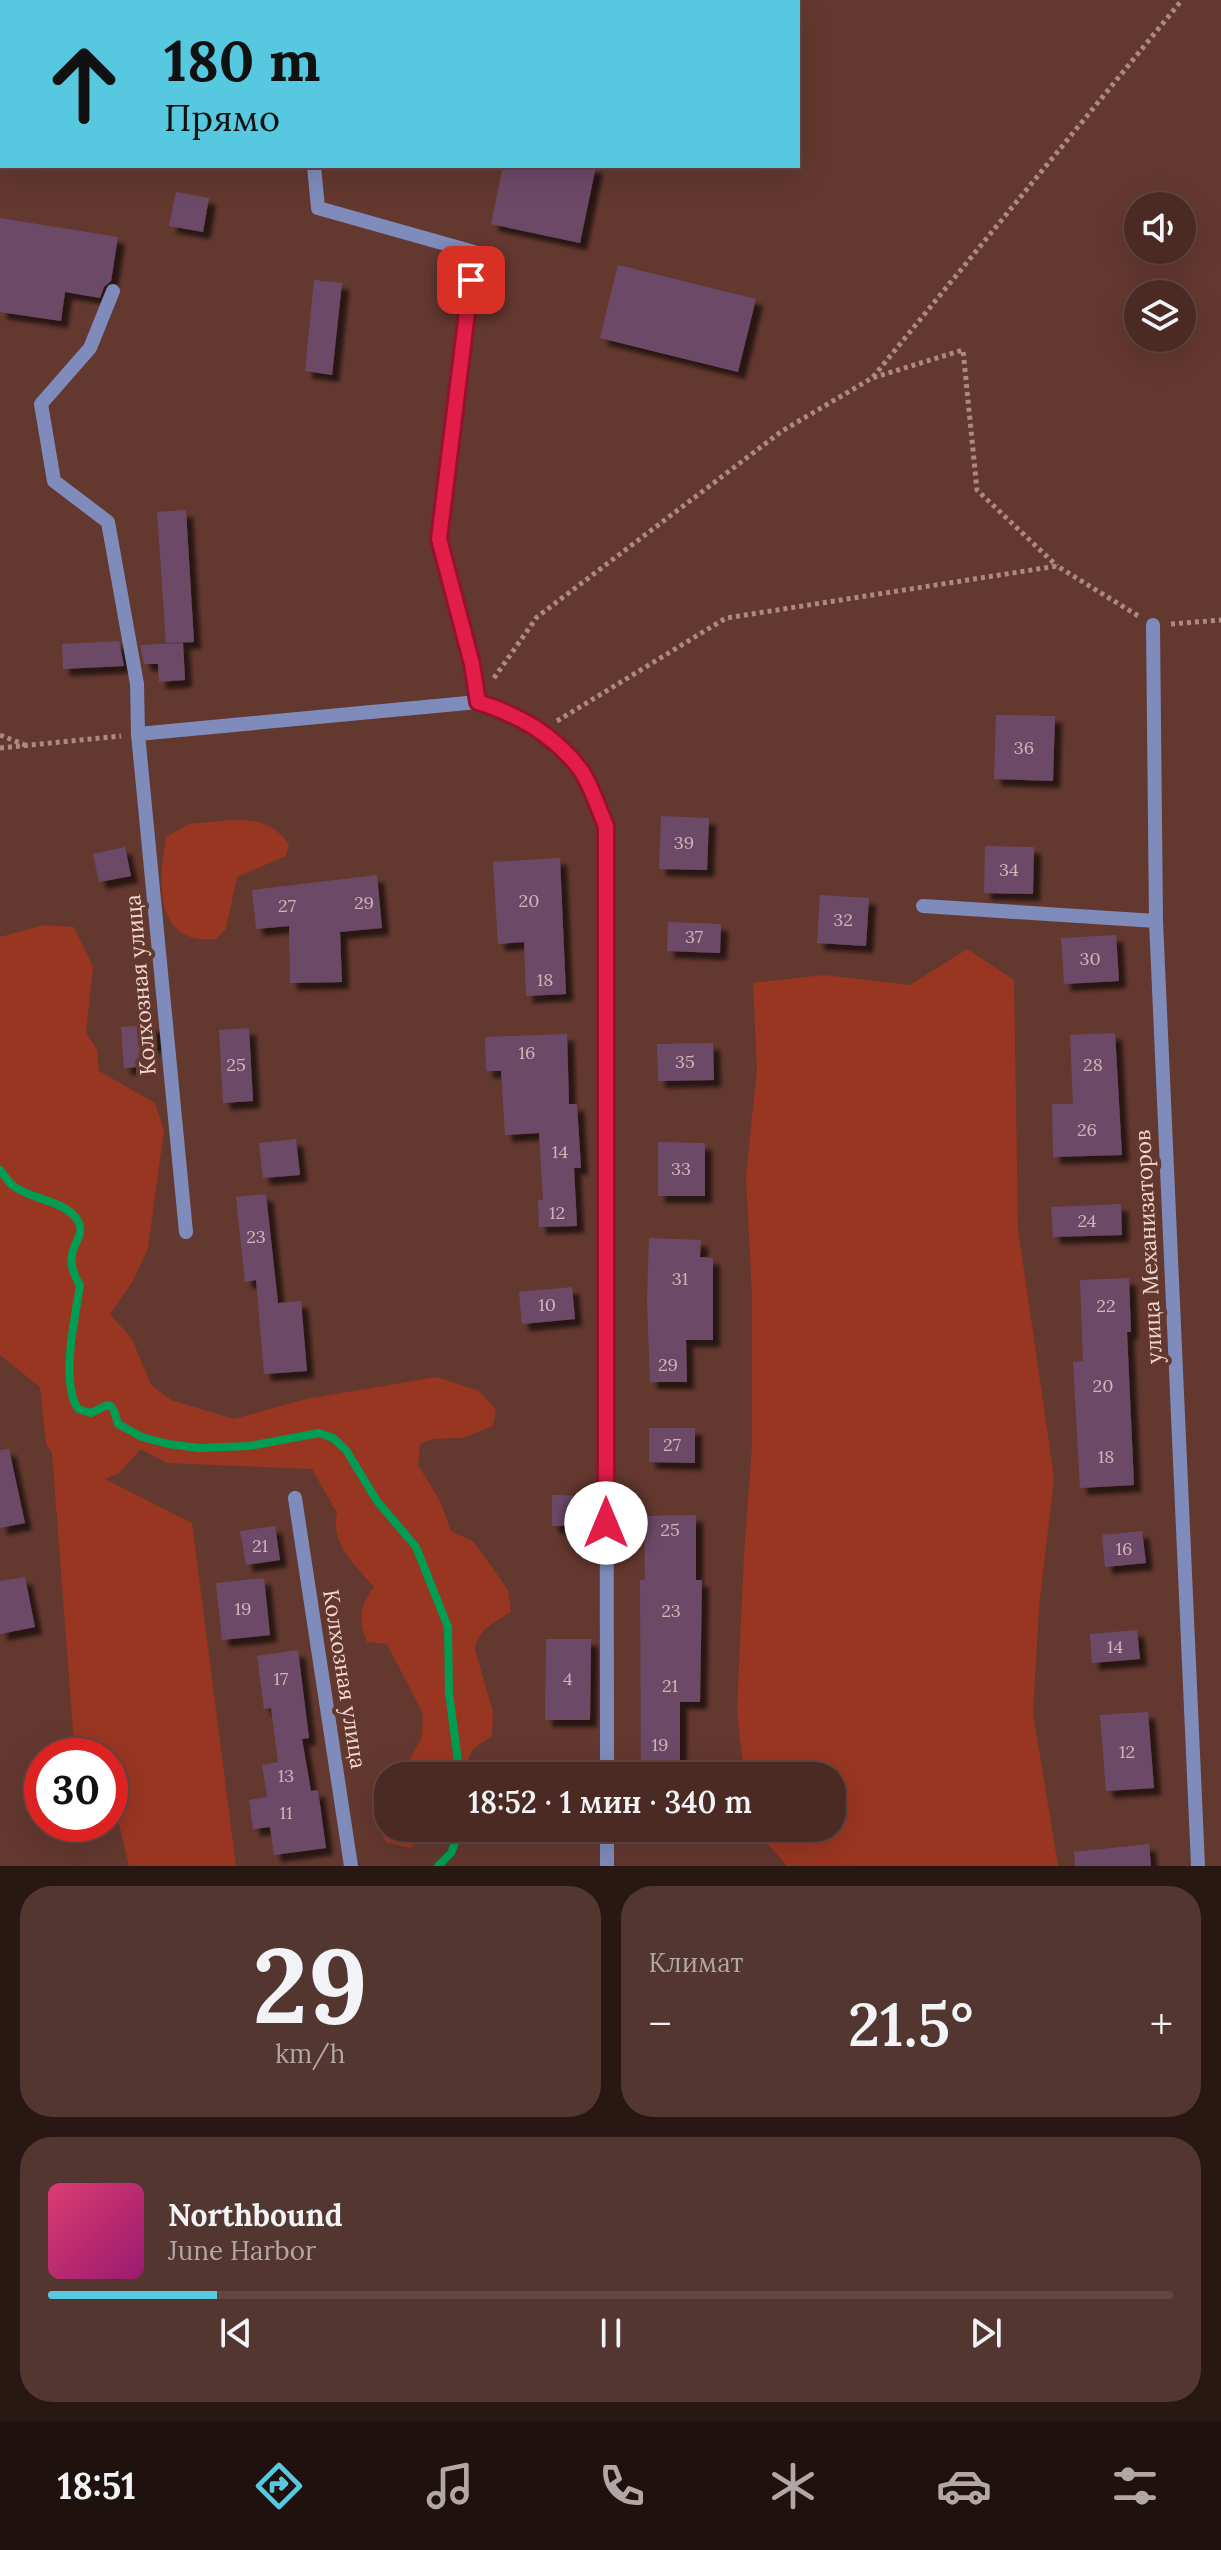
<!DOCTYPE html>
<html lang="ru">
<meta charset="utf-8">
<style>
body{margin:0;font-family:Lora,serif;background:#543630;color:#f1f3f6;height:100vh;display:flex;flex-direction:column;font-size:30px;white-space:nowrap}
*{box-sizing:border-box;margin:0}
p{font-size:26px;color:#b2a7a6}
.icon{flex:none;width:44px;height:44px;fill:none;stroke:currentColor;stroke-width:2;stroke-linecap:round;stroke-linejoin:round}
.map{position:relative;height:1866px;overflow:hidden}
.side{display:flex;flex-direction:column;gap:20px;padding:20px;background:#291713;flex:1}
.side>*{flex:none}
.top-card{position:absolute;left:0px;top:0px;width:800px;height:168px;box-shadow:0 8px 32px #0002,0 0 0 2px #614641;background:#56c9e1;color:#111;overflow:hidden}
.tools{position:absolute;left:1124px;top:192px;display:grid;gap:16px}
.tools a{display:grid;place-items:center;width:72px;height:72px;border-radius:50%;background:#4a2a23;box-shadow:0 8px 32px #0002,0 0 0 2px #614641;font-size:40px}
.speed{position:absolute;left:24px;top:1738px;display:flex;gap:16px;font-size:40px;font-weight:700;text-align:center}
.speed>*{display:grid;place-content:center;width:104px;height:104px;border-radius:50%;background:#4a2a23;box-shadow:0 8px 32px #0002,0 0 0 2px #614641;line-height:1}
.speed .limit{border:12px solid #d22;background:#fff;color:#111}
.pin{position:absolute;display:grid;place-items:center;width:68px;height:68px;color:#fff;margin:-34px;border-radius:16px;box-shadow:0 4px 12px #0006}
.me{position:absolute;width:88px;margin:-44px;rotate:0deg;stroke-linejoin:round;filter:drop-shadow(0 0 6px #0008)}
.turn{display:flex;align-items:center;gap:28px;height:168px;padding:0 32px;font-size:36px}
.turn .icon{width:104px;height:104px;stroke-width:2.5}
.turn b{display:block;font-size:56px;line-height:68px}
.big{font-size:60px;font-weight:600;line-height:1.1}
.side .card{flex:1;display:flex;flex-direction:column;justify-content:center;gap:12px;min-width:0;padding:0 28px;border-radius:32px;background:#543630}
.side .dial{align-items:center;gap:0}
.dial b{font-size:104px;line-height:1}
.song{display:flex;align-items:center;gap:24px}
.cover{width:96px;height:96px;border-radius:12px;background:linear-gradient(135deg,hsl(340 70% 55%),hsl(320 70% 35%))}
.played{height:8px;border-radius:4px;background:linear-gradient(90deg,#56c9e1 15%,#614641 15%)}
.keys{display:flex;justify-content:space-around;direction:ltr}
.heat{display:flex;justify-content:space-between;align-items:center;font-size:44px;direction:ltr}
.side .tiles{flex:1;display:grid;gap:20px;grid-template-columns:1fr 1fr}
.card:last-child{grid-column:span 2}
.trip{position:absolute;left:374px;top:1762px;width:472px;height:80px;border-radius:32px;background:#4a2a23;box-shadow:0 8px 32px #0002,0 0 0 2px #614641;font-weight:600;line-height:80px;text-align:center}
.tab-bar{display:flex;height:128px;justify-content:space-around;align-items:center;background:#1e110e;color:#b2a7a6}
.tab-bar .icon{width:56px;height:56px}
.tab-bar .active{color:#56c9e1}
.tab-bar b{font-size:36px;color:#f1f3f6}
.map>svg:first-child{display:block}
</style>
<div class="map">
<svg width="1221" height="1866" viewBox="0 0 1221 1866">
<defs>
<filter id="shadow"><feDropShadow dx="7" dy="7" stdDeviation="2" flood-color="#0009"/></filter>
</defs>
<rect width="100%" height="100%" fill="#63382f"/>
<g fill="#993622">
<path d="M231,820c26,0 41,2 58,24l-3,12 -49,21 -11,52 -10,10c-64,6 -57,-59 -50,-102l23,-13z"/>
<path d="M44,925l30,2 19,40 -7,65 11,18 2,21 56,32 9,27 -16,118 -15,33 -23,33 22,25 19,46 20,15 63,19 72,-20 131,-22 42,14 17,19 -3,16 -31,12 -30,1 -12,5 -2,21 22,36 11,30 23,11 34,48 3,22c-16,10 -34,18 -36,38l18,62 -1,24 -19,13 -13,27h-64l14,-17 12,-22 1,-23 -36,-70 -20,-2c-9,-23 -7,-36 7,-55 -19,-22 -44,-43 -37,-74l-25,-44 -145,-6 -26,-14 -22,24 -14,6 87,44 44,343h-107l-12,-51 -7,-1v-58h-35l-23,-304 -6,-8 -6,-57 -40,-32v-418z"/>
<polygon points="967,949 1014,980 1018,1229 1054,1478 1039,1607 1033,1714 1058,1866 787,1866 754,1828 832,1828 832,1776 744,1776 737,1711 744,1554 752,1447 752,1294 746,1176 757,1069 753,983 824,975 910,985"/>
<path d="M388,1786v42h46l-24,20 -24,-6c-10,-19 -7,-37 2,-56z"/>
</g>
<g fill="none" stroke-linecap="round" stroke-linejoin="round">
<g stroke="#009d54" stroke-width="8">
<path d="M0,1170c4,5 8,11 12,15 18,15 54,15 66,36 11,19 -21,27 2,64 -5,34 -20,95 -2,124l13,4c19,-8 20,-16 27,11l24,13 26,7 31,4 50,-2 70,-13 14,5 13,12 31,51 39,46 32,80 1,66 11,83"/>
<polyline points="438,1866 451,1853 461,1828"/>
</g>
</g>
<g fill="#6d4a67" filter="url(#shadow)">
<polygon points="503,166 596,166 580,243 491,224"/>
<polygon points="176,192 209,198 203,232 169,226"/>
<polygon points="0,218 118,237 111,281 104,287 100,298 65,292 61,321 0,312"/>
<polygon points="618,265 756,299 738,372 600,338"/>
<polygon points="314,280 342,283 332,375 305,371"/>
<polygon points="186,510 194,642 166,643 157,512"/>
<polygon points="119,641 124,666 63,669 62,644"/>
<polygon points="183,643 185,680 159,682 158,664 144,664 140,645"/>
<polygon points="996,715 1055,716 1053,781 994,779"/>
<polygon points="661,816 709,818 707,870 659,869"/>
<polygon points="985,846 1034,847 1033,894 984,893"/>
<polygon points="125,847 131,876 99,882 93,854"/>
<polygon points="560,858 566,994 526,996 524,942 498,944 493,862"/>
<polygon points="377,875 382,928 340,932 342,982 290,983 289,926 256,929 252,890"/>
<polygon points="820,895 869,898 866,946 817,943"/>
<polygon points="668,922 721,924 720,953 667,951"/>
<polygon points="1116,935 1119,981 1064,984 1061,938"/>
<polygon points="155,1025 157,1045 149,1046 150,1066 124,1068 121,1027"/>
<polygon points="249,1028 253,1101 223,1103 219,1030"/>
<polygon points="1115,1033 1122,1155 1053,1157 1052,1104 1073,1104 1070,1035"/>
<polygon points="567,1034 569,1104 577,1104 581,1168 574,1168 577,1226 539,1227 538,1200 543,1200 539,1133 505,1135 501,1071 486,1071 485,1037"/>
<polygon points="713,1043 714,1080 658,1081 657,1044"/>
<polygon points="296,1139 300,1175 263,1178 259,1143"/>
<polygon points="658,1142 705,1143 705,1196 658,1196"/>
<polygon points="266,1194 278,1303 301,1301 307,1371 264,1374 256,1280 245,1282 236,1197"/>
<polygon points="1121,1204 1122,1235 1053,1237 1051,1207"/>
<polygon points="649,1238 701,1240 700,1257 713,1258 713,1340 686,1340 687,1382 650,1382 647,1300"/>
<polygon points="1129,1278 1131,1332 1127,1332 1134,1485 1080,1488 1073,1362 1083,1361 1080,1280"/>
<polygon points="572,1287 575,1319 522,1324 519,1292"/>
<polygon points="649,1428 695,1428 695,1463 649,1462"/>
<polygon points="9,1449 25,1523 0,1528 0,1450"/>
<polygon points="552,1495 592,1496 592,1526 552,1526"/>
<polygon points="696,1515 696,1580 702,1580 700,1702 680,1702 680,1776 641,1776 640,1580 645,1580 644,1516"/>
<polygon points="275,1526 280,1560 246,1565 240,1531"/>
<polygon points="1142,1531 1146,1563 1105,1567 1102,1535"/>
<polygon points="25,1577 35,1627 0,1634 0,1581"/>
<polygon points="264,1578 270,1635 222,1640 216,1583"/>
<polygon points="1137,1630 1140,1659 1092,1663 1090,1634"/>
<polygon points="546,1639 591,1639 590,1720 545,1720"/>
<polygon points="298,1650 309,1738 302,1739 311,1791 318,1790 326,1848 274,1855 270,1827 253,1829 249,1800 267,1797 262,1765 278,1762 271,1708 264,1709 257,1656"/>
<polygon points="1148,1712 1154,1788 1106,1791 1100,1715"/>
<polygon points="1149,1844 1151,1866 1075,1866 1074,1852"/>
</g>
<g fill="none" stroke-linecap="round" stroke-linejoin="round">
<g stroke="#ac8981" stroke-width="5" stroke-dasharray="4 4" stroke-linecap="butt">
<polyline points="873,377 1182,0"/>
<polyline points="1171,624 1221,620"/>
<polyline points="494,678 537,617 782,431 872,378 963,350 977,490 1057,566"/>
<polyline points="557,721 726,618 1057,566 1140,617"/>
<polyline points="0,735 25,745"/>
<polyline points="0,748 121,736"/>
</g>
<g stroke="#7f8bba" stroke-width="14">
<polyline points="300,0 300,2"/>
<polyline points="314,166 318,208 474,252 439,539 472,664 478,702"/>
<polyline points="113,291 90,348 41,404 54,481 108,522 137,684 138,734 186,1232"/>
<polyline points="1153,625 1156,921 1198,1866"/>
<path d="M138,734l340,-32c41,12 75,32 102,67 11,15 18,39 26,57l1,950"/>
<polyline points="923,906 1156,921"/>
<polyline points="295,1498 351,1866"/>
<polyline points="607,1828 607,1866"/>
</g>
</g>
<g fill="none" stroke-linecap="round" stroke-linejoin="round">
<defs>
<path id="route" d="M471,280l-32,259 33,125 6,38c41,13 75,32 102,67 11,15 18,39 26,57v697"/>
</defs>
<use href="#route" stroke="#92132f" stroke-width="20"/>
<use href="#route" stroke="#e11d48" stroke-width="14"/>
</g>
<g text-anchor="middle" stroke-width="8" stroke-linejoin="round" paint-order="stroke">
<g font-size="18" fill="#d1b4b6">
<text x="1024" y="754">36</text>
<text x="684" y="849">39</text>
<text x="1009" y="876">34</text>
<text x="529" y="907">20</text>
<text x="364" y="909">29</text>
<text x="287" y="912">27</text>
<text x="843" y="926">32</text>
<text x="694" y="943">37</text>
<text x="1090" y="965">30</text>
<text x="545" y="986">18</text>
<text x="527" y="1059">16</text>
<text x="685" y="1068">35</text>
<text x="236" y="1071">25</text>
<text x="1093" y="1071">28</text>
<text x="1087" y="1136">26</text>
<text x="560" y="1158">14</text>
<text x="681" y="1175">33</text>
<text x="557" y="1219">12</text>
<text x="1087" y="1227">24</text>
<text x="256" y="1243">23</text>
<text x="680" y="1285">31</text>
<text x="547" y="1311">10</text>
<text x="1106" y="1312">22</text>
<text x="668" y="1371">29</text>
<text x="1103" y="1392">20</text>
<text x="672" y="1451">27</text>
<text x="1106" y="1463">18</text>
<text x="670" y="1536">25</text>
<text x="260" y="1552">21</text>
<text x="1124" y="1555">16</text>
<text x="243" y="1615">19</text>
<text x="671" y="1617">23</text>
<text x="1115" y="1653">14</text>
<text x="281" y="1685">17</text>
<text x="568" y="1685">4</text>
<text x="670" y="1692">21</text>
<text x="660" y="1751">19</text>
<text x="1127" y="1758">12</text>
<text x="286" y="1782">13</text>
<text x="286" y="1819">11</text>
</g>
<g font-size="22" fill="#f2d7d0" stroke="#63382f">
<text transform="translate(140 985) rotate(-95)" y="8">Колхозная улица</text>
<text transform="translate(1148 1247) rotate(-93)" y="8">улица Механизаторов</text>
<text transform="translate(345 1679) rotate(81)" y="8">Колхозная улица</text>
</g>
</g>
</svg>
<div class="tools">
<a><svg class="icon" aria-label="sound" viewBox="0 0 24 24"><path d="M4 9h4l5-4v14l-5-4H4zM17 9q2 3 0 6"/></svg></a>
<a><svg class="icon" aria-label="layers" viewBox="0 0 24 24"><path d="M12 4l9 5-9 5-9-5zM3 14l9 5 9-5"/></svg></a>
</div>
<div class="speed"><div class="limit">30</div></div>
<div class="pin" style="left:471px;top:280px;background:#d93025"><svg class="icon" aria-label="arrive" viewBox="0 0 24 24"><path d="M6 21V4h12l-3 4 3 4H6"/></svg></div>
<svg class="me" style="left:606px;top:1523px" viewBox="-20 -20 40 40"><circle r="19" fill="#fff"/><path d="M0-13L10 11 0 6-10 11z" fill="#e11d48"/></svg>
<div class="trip">18:52 · 1 мин · 340 m</div>
<div class="top-card">
<div class="turn"><svg class="icon" aria-label="ahead" viewBox="0 0 24 24"><path d="M12 20V5M6 11l6-6 6 6"/></svg><div><b>180 m</b>Прямо</div></div>
</div>
</div>
<section class="side">
<div class="tiles">
<div class="card dial"><b>29</b><p>km/h</p></div>
<div class="card"><p>Климат</p>
<div class="heat"><a>−</a><b class="big">21.5°</b><a>+</a></div>
</div>
<div class="card">
<div class="song"><i class="cover"></i><div><b>Northbound</b><p>June Harbor</p></div></div>
<div class="played"></div>
<div class="keys"><svg class="icon" aria-label="previous" viewBox="0 0 24 24"><path d="M18 5L8 12l10 7zM5 5v14"/></svg><svg class="icon" aria-label="pause" viewBox="0 0 24 24"><path d="M8 5v14M16 5v14"/></svg><svg class="icon" aria-label="next" viewBox="0 0 24 24"><path d="M6 5l10 7-10 7zM19 5v14"/></svg></div>
</div>
</div>
</section>
<nav class="tab-bar">
<b>18:51</b>
<svg class="icon active" aria-label="directions" viewBox="0 0 24 24"><path d="M12 3l9 9-9 9-9-9zM9 14v-3h6M13 9l2 2-2 2"/></svg>
<svg class="icon" aria-label="music" viewBox="0 0 24 24"><path d="M9 18V5l10-2v13"/><circle cx="6" cy="18" r="3"/><circle cx="16" cy="16" r="3"/></svg>
<svg class="icon" aria-label="phone" viewBox="0 0 24 24"><path d="M5 4h4l2 5-3 2q2 4 5 5l2-3 5 2v4C11 20 4 13 5 4z"/></svg>
<svg class="icon" aria-label="climate" viewBox="0 0 24 24"><path d="M12 3v18M4 7l16 10M4 17L20 7"/></svg>
<svg class="icon" aria-label="car" viewBox="0 0 24 24"><path d="M5 17H2v-5l4-1 3-4h7l3 4 3 1v5h-3M9 17h6M6 11h13"/><circle cx="7" cy="17" r="2"/><circle cx="17" cy="17" r="2"/></svg>
<svg class="icon" aria-label="filters" viewBox="0 0 24 24"><path d="M4 7h16M4 17h16"/><circle cx="9" cy="7" r="2"/><circle cx="15" cy="17" r="2"/></svg>
</nav>
